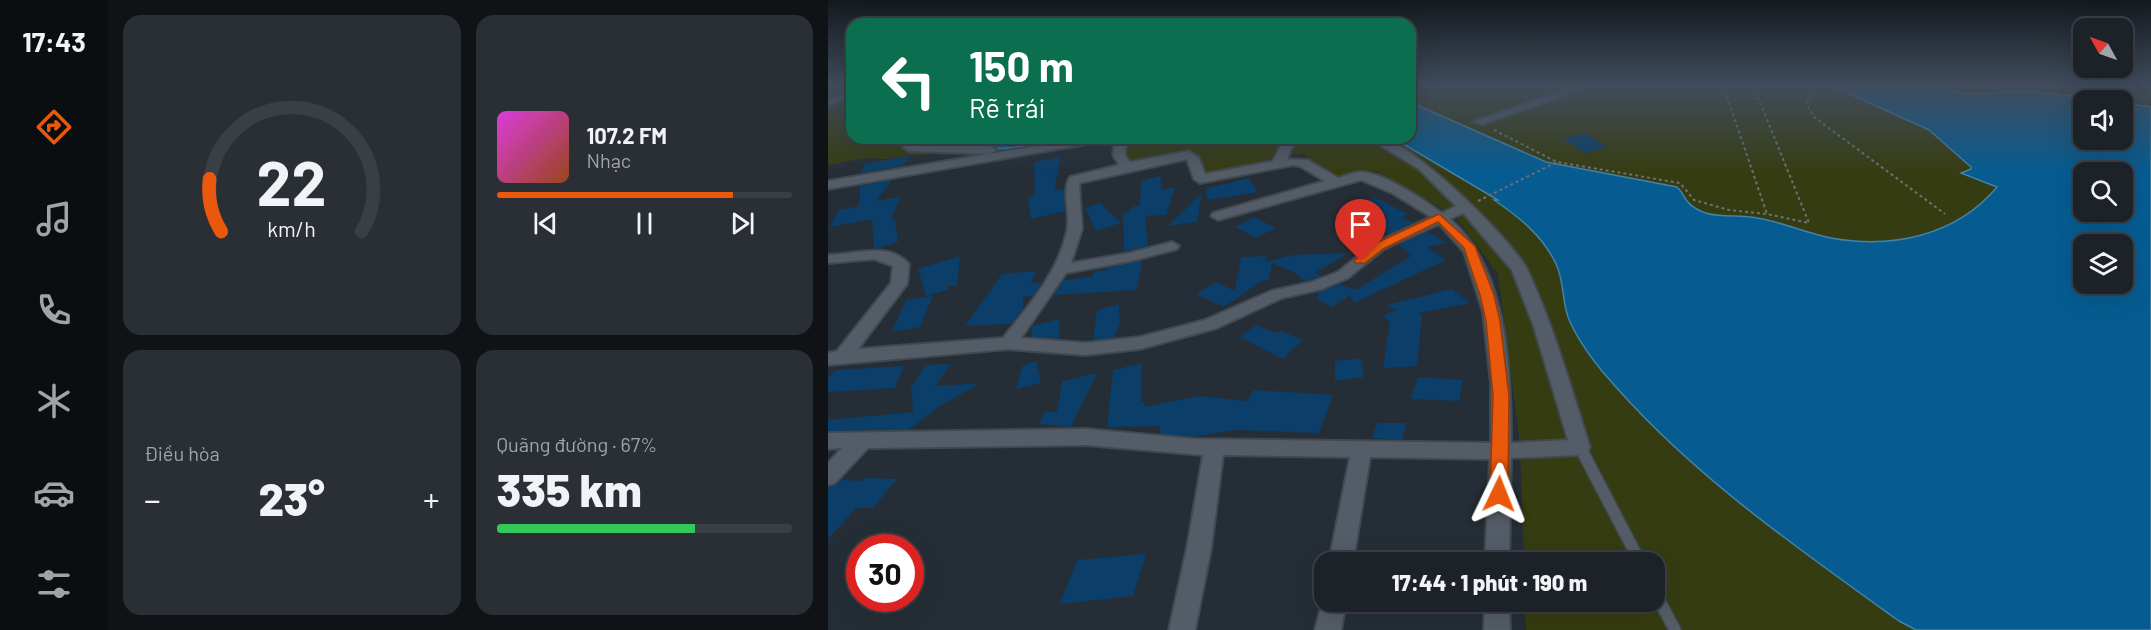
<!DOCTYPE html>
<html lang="vi">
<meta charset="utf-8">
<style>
body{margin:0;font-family:Barlow,sans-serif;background:#292f34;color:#f1f3f6;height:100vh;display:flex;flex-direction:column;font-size:22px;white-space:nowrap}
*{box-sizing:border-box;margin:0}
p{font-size:20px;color:#a0a4a8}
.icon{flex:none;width:33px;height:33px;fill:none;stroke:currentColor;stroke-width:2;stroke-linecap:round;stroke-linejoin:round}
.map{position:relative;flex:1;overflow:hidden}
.sheet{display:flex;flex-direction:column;gap:15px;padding:15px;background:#0f1316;width:720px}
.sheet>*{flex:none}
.top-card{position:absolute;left:18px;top:18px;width:570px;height:126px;border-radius:18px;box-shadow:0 6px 24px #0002,0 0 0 2px #3a3f45;background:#0b6e4f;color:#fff;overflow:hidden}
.needle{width:39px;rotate:310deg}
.buttons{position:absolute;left:1245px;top:18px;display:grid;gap:12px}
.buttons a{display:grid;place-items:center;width:60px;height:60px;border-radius:12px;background:#1c2228;box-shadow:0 6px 24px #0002,0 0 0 2px #3a3f45;font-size:30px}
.speed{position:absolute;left:18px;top:534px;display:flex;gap:12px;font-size:30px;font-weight:700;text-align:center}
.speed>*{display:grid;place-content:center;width:78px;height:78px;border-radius:50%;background:#1c2228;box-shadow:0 6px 24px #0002,0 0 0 2px #3a3f45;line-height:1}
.speed .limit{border:9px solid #d22;background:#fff;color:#111}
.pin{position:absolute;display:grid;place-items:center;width:51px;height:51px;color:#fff;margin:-62px -26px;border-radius:50% 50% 50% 0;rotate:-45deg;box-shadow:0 0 6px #0007}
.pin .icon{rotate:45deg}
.me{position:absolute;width:66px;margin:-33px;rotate:2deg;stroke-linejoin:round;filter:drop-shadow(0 0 4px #0008)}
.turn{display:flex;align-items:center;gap:21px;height:126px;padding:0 24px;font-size:27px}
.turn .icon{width:78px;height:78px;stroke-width:2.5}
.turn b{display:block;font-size:42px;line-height:51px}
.big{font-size:45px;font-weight:800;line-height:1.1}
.sheet .widget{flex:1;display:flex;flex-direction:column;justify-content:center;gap:9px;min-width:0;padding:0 21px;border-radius:18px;background:#292f34}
.sheet .dial{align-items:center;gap:0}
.dial svg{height:156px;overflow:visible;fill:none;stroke:#3a3f45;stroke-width:7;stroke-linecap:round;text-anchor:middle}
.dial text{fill:#f1f3f6;stroke:none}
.song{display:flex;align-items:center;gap:18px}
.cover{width:72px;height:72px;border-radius:9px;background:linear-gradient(135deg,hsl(300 70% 55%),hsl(20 70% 35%))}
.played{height:6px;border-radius:3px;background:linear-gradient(90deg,#ea580c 80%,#3a3f45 80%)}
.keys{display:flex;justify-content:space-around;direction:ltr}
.heat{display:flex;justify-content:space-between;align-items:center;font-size:33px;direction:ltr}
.charge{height:9px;border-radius:4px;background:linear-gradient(90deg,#34c759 67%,#3a3f45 0)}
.sheet .tiles{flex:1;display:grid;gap:15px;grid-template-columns:repeat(2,1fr)}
.trip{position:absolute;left:486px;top:552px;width:351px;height:60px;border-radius:18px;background:#1c2228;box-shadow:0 6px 24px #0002,0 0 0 2px #3a3f45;font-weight:800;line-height:60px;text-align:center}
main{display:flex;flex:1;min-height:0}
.tabs{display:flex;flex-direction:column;width:108px;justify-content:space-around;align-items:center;background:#0b0e10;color:#a0a4a8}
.tabs .icon{width:42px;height:42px}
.tabs .selected{color:#ea580c}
.tabs b{font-size:27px;color:#f1f3f6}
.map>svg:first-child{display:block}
</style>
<main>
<nav class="tabs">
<b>17:43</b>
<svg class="icon selected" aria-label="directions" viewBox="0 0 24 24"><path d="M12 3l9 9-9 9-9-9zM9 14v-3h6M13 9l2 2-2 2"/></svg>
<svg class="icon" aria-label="music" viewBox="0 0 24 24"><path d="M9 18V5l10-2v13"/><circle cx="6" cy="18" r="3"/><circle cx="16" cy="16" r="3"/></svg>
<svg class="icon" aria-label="phone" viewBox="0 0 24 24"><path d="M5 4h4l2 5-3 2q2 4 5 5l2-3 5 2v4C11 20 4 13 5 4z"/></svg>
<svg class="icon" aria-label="climate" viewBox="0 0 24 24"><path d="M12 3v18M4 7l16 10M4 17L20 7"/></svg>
<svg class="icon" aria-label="car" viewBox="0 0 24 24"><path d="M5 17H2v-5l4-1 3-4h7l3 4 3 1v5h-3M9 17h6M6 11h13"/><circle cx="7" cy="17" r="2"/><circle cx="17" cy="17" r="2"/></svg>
<svg class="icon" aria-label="filters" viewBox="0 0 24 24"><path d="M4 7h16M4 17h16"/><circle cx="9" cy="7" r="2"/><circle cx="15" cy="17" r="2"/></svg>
</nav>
<section class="sheet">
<div class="tiles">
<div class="widget dial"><svg viewBox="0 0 100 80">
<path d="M14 69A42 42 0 1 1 86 69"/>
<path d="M14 69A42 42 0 0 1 8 42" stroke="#ea580c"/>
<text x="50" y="56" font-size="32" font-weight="700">22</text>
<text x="50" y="72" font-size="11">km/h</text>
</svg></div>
<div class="widget">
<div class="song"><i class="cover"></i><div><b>107.2 FM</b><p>Nhạc</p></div></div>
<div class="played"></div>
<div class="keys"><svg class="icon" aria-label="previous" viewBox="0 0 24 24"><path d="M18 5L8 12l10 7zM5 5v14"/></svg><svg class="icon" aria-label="pause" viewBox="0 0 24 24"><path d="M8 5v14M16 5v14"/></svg><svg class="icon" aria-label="next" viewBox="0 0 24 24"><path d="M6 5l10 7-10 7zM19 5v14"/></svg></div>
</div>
<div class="widget"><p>Điều hòa</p>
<div class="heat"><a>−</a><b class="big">23°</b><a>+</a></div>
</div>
<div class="widget"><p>Quãng đường · 67%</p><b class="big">335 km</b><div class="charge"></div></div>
</div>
</section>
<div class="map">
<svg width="1323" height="630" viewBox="0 0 1323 630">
<rect width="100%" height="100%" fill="#252e36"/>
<g fill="#363c11" fill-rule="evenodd">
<polygon points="0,85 24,85 24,138 266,138 202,150 142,150 55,159 38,158 0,165"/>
<path d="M582,85h741v545h-625l-1,-28h129v-40h-130l-4,-118 -22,-170 -43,-58 -79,-45 -38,10 -36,-28 -96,21 -11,-23 -68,15 -1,-28h284zM1256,100h38v40h-38zM1256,172h38v40h-38zM1256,244h38v40h-38z"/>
</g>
<g fill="#065c91" stroke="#4482a8" stroke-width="1.5" fill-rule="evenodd">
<path d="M1002,85h99l38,9 61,-3 80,9h-24v40h38l1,-37 28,4v523h-235l-17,-9c-106,-76 -213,-150 -297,-250 -13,-16 -27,-36 -34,-54 -6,-17 -4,-37 -12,-53 -13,-28 -37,-47 -62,-64h4l-105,-62h17v-36l136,60 131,25c5,4 6,9 10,14 18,21 47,12 70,17 25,4 49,15 74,20 61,11 125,-2 166,-51l-36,-14 10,-4v-2l-42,-37zM1256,172h38v40h-38zM1256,244h38v40h-38z"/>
<path d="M122,138h118c-26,7 -100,20 -121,1z"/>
</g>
<g fill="#0b3e68">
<polygon points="757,133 779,147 757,153 735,138"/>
<polygon points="83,155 75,166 33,173 37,164"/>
<polygon points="233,157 226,191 236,189 237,211 203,219 200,197 207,195 206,162"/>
<polygon points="332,176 334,190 347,187 338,215 317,216 320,246 296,252 295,213 302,211 304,207 312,206 313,181"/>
<polygon points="420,178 430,192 380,200 377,189"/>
<polygon points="64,180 48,201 72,197 63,220 67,219 70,242 46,249 44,219 2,227 11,210 31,206 32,186"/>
<polygon points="374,193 369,222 340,226"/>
<polygon points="546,197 580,214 574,217 585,223 560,234 544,220 522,209"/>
<polygon points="272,203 293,223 268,231 257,208"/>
<polygon points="426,217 448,228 428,238 407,227"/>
<polygon points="599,232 619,243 599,247 618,260 526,303 522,295 505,307 488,299 492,296 488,293 512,284 528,290 583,256 571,245"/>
<polygon points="520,253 487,273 494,276 476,281 467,273 444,263 441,280 434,281 396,307 368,294 388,282 407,291 413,257 439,256 437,262 465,255"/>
<polygon points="132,256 129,286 120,286 120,290 98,296 90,269"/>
<polygon points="314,260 309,290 226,295 236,280 264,277 266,271 279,270 279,268"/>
<polygon points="208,271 203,283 214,282 205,296 195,297 195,309 183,324 137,326 174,274"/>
<polygon points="624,289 642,303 591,313 594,317 589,366 555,368 562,323 555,315 569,310 559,305"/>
<polygon points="105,296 92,327 64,332 78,300"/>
<polygon points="291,304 292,323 286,338 265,340 269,310"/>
<polygon points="231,319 231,339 203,337 204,326"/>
<polygon points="427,325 450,333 453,331 475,340 455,359 412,337"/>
<polygon points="533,358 536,377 507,381 507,361"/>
<polygon points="208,361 213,383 188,389 195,365"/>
<polygon points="314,363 313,402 316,402 316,407 371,396 420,401 425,390 505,395 491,433 408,430 364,437 331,434 332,426 279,427 285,370"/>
<polygon points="123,364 107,386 152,383 114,405 80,430 0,431 0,420 85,412 83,387 98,365"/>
<polygon points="76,366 67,388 0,392 0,378 7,370"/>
<polygon points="269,373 243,427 211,424 217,412 229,411 234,381"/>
<polygon points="590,377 635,380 631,401 583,399"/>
<polygon points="549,423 578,423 574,440 544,438"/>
<polygon points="37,478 69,479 45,508 28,508 0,539 0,487 13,480 35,481"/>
<polygon points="318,554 305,596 232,604 249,560"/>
</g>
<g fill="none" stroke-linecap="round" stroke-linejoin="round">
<defs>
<polyline id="lane-far1" points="0,102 24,96"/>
<g id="lane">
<polyline points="752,447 812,562"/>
<polyline points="826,591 847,630"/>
</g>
<g id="street">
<polygon points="751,85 766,85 655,124 645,122"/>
<polygon points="80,138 92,138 89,144 162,146 168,150 162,154 81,151 75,147"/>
<polygon points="256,138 282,138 276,141 0,189 0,181"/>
<path d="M287,138h12l-2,17 5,7 59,-11 10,7 6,16 68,-13 8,-16 7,-7h13l-9,9 -5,12 21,1 30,18c7,-2 16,-6 23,-6 22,0 63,28 81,41l14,-7 -37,-37 -51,-31c4,0 10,-1 14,0 34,8 131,102 146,133 26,56 43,117 62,176l-3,6 -7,2 -69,3 -2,104h-24l5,-103 -120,-2 -17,105h-24l21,-105 -127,-2 -12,93 -16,82h-26l18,-82 16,-93 -117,-10 -218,3 -33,35 -7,2v-22l14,-15 -14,1v-16l258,-4 108,10 297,4v-60l-8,-71 -19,-60 -25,-28 -55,25 -36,29 -26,11 -40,9 -65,30 -77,21 -55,6 -77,-6 -180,16v-12l9,-2 54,-68 2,-17 -19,-7 -46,4v-8c25,0 61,-14 81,9l-2,20 -49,65 145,-11c26,-33 55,-65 64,-107 4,-18 -6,-40 3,-54l49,-12 -6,-10zM359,159l7,20 6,4 93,-18 7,1 25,15 -112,32 -2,3 7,4 143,-40 31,13 39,24 -57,26 -36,29 -26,10 -41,9 -66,29 -65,17 -55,6 -64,-5 45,-65 65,-12 46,-12 2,-3 -7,-4 -42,11 -59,10 11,-34 -3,-46zM635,213l49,57 22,57 34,113 -57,3c0,-72 -3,-174 -61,-224z"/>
<polygon points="496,596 496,602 518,602 513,630 487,630"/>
<polygon points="657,602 681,602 682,630 656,630"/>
</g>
</defs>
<use href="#lane-far1" stroke="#414950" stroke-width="8"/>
<use href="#lane" stroke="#414950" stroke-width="14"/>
<use href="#street" stroke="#414950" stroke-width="4"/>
<g stroke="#6a7178" stroke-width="2" stroke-dasharray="3 3" stroke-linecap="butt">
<polyline points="895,85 939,214"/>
<polyline points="975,85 981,91 979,105 986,117 1117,214"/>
<polyline points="1254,85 1261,95"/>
<polyline points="666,130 729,162 852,183 866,200 901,210 939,214 981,223 925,85"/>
<polyline points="650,201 729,162"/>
</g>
<use href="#lane-far1" stroke="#545d67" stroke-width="5"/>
<use href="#lane" stroke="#545d67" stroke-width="11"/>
<use href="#street" fill="#545d67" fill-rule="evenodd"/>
</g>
<linearGradient id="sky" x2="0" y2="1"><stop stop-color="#14191e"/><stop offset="0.49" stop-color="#404c5d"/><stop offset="1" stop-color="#404c5d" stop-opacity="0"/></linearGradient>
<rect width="1323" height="173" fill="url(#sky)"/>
<polygon fill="#ea580c" stroke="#983908" stroke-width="1.5" points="611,214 647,246 666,295 672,321 681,396 680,494 677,499 671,501 664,499 662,494 665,396 658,321 652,295 636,248 610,222 555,249 537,263 528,263 526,261 546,244"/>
</svg>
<div class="buttons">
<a><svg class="needle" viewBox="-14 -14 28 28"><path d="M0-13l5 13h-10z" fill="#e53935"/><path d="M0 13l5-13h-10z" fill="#a0a4a8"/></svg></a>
<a><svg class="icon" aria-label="sound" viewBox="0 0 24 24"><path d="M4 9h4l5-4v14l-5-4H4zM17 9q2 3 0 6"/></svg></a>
<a><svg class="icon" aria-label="search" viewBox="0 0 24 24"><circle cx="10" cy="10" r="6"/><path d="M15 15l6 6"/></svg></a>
<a><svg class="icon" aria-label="layers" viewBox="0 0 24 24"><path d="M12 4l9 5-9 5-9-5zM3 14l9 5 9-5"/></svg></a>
</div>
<div class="speed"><div class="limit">30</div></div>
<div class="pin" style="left:533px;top:261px;background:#d93025"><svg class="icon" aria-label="arrive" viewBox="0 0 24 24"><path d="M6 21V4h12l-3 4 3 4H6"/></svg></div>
<svg class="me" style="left:671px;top:494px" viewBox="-20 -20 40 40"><path d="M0-17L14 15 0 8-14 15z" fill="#ea580c" stroke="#fff" stroke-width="4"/></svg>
<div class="trip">17:44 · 1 phút · 190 m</div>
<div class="top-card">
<div class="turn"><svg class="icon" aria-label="left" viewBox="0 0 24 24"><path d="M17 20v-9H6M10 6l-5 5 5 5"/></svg><div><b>150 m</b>Rẽ trái</div></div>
</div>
</div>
</main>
